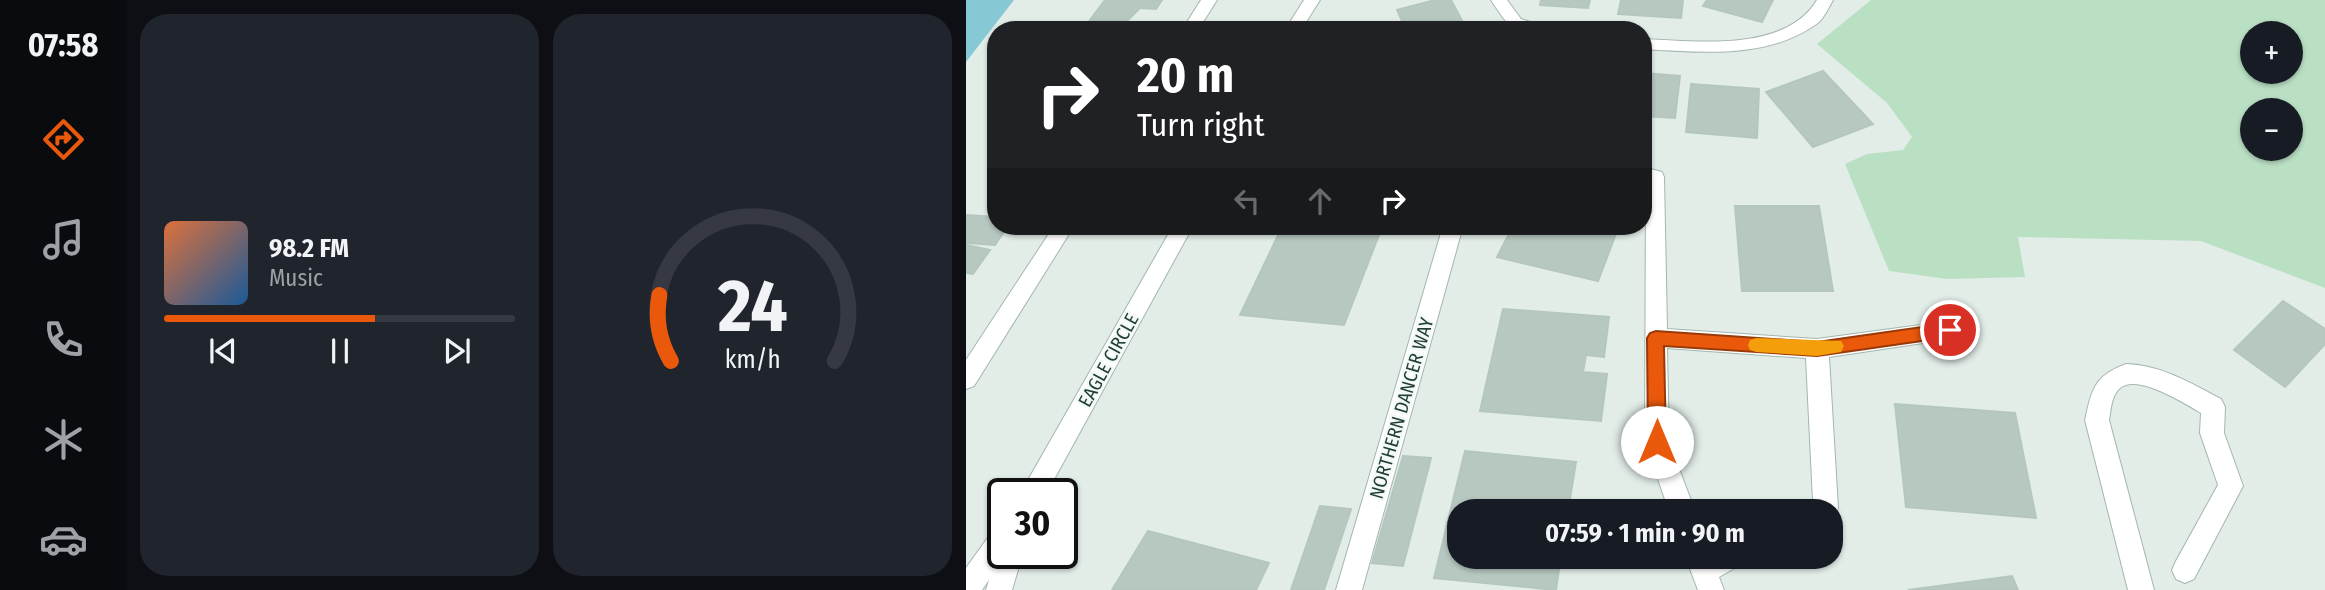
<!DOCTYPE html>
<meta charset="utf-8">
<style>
body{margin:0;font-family:"Fira Sans Condensed",sans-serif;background:#20242c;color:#f1f3f6;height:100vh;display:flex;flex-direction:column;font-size:26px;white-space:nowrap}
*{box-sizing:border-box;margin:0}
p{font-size:23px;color:#9ea1a6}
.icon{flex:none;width:38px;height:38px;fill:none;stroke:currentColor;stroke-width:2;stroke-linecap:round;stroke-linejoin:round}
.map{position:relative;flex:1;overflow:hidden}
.panel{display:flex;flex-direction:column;gap:14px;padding:14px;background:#0d0f14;width:840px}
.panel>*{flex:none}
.hud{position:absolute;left:21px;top:21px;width:665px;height:214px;border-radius:28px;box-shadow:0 2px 5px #0004;background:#202124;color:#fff;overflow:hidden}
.buttons{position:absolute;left:1274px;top:21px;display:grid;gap:14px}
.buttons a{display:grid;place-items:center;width:63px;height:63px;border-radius:50%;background:#171b24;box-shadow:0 2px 5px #0004;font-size:35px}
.speed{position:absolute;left:21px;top:478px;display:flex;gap:14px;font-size:35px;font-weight:700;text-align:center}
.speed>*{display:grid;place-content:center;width:91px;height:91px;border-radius:50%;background:#171b24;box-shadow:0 2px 5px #0004;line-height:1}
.speed .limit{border:4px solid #111;border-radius:10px;background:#fff;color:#111}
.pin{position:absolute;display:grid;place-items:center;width:60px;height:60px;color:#fff;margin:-30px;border:4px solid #fff;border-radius:50%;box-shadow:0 2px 7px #0007}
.me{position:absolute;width:77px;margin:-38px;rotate:0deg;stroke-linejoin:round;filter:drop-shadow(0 0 5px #0008)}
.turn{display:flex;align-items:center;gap:24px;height:147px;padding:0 35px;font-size:32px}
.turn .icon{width:91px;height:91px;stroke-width:2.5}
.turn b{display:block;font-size:49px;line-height:60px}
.lanes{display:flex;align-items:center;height:66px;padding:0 35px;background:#0003;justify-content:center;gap:35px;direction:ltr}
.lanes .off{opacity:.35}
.panel .widget{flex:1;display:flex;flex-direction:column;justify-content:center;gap:10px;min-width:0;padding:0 24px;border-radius:28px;background:#20242c}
.panel .dial{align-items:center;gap:0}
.dial svg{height:182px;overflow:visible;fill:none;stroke:#363941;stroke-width:7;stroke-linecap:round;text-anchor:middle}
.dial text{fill:#f1f3f6;stroke:none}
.song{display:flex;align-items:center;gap:21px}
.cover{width:84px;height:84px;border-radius:10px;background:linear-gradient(135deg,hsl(20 70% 55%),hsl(210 70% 35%))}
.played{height:7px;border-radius:4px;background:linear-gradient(90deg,#ea580c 60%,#363941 60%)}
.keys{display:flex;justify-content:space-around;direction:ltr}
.panel .tiles{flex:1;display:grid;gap:14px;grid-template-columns:repeat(2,1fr)}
.trip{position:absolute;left:481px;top:499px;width:396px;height:70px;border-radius:28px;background:#171b24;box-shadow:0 2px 5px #0004;font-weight:700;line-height:70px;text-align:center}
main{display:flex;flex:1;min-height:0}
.dock{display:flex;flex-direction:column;width:126px;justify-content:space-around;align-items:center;background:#090b0e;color:#9ea1a6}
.dock .icon{width:49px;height:49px}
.dock .active{color:#ea580c}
.dock b{font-size:32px;color:#f1f3f6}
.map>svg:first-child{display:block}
</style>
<main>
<nav class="dock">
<b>07:58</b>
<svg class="icon active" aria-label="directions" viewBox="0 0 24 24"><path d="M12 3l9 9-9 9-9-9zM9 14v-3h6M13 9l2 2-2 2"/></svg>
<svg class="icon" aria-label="music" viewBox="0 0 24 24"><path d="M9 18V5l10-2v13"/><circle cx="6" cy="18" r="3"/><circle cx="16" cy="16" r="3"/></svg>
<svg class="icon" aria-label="phone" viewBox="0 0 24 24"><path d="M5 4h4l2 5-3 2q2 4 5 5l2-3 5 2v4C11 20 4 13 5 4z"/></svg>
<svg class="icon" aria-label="climate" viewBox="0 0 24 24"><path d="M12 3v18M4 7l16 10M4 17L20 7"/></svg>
<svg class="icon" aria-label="car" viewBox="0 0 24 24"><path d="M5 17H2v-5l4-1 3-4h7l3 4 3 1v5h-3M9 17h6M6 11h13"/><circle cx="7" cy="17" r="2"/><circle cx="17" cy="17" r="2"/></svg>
</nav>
<section class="panel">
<div class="tiles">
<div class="widget">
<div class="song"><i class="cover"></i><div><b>98.2 FM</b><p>Music</p></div></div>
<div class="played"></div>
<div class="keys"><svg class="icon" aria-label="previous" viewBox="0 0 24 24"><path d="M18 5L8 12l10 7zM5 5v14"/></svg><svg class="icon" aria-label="pause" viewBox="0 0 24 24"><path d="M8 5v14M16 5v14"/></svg><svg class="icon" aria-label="next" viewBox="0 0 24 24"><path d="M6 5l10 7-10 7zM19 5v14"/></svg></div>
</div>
<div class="widget dial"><svg viewBox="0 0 100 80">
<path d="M14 69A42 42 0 1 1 86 69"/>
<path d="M14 69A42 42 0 0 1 9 40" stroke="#ea580c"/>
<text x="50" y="56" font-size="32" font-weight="700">24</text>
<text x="50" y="72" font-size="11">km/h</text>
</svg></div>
</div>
</section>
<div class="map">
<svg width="1359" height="590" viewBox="0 0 1359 590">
<rect width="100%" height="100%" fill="#e2ede8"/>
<path fill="#bae0c4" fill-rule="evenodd" d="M905,0h454v288l-124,-47 -183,-4 7,40 -78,2 -58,-8 -44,-107 22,-10 36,-4 9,-13 -25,-34 -70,-59zM1286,33h39v39h-39zM1286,110h39v39h-39z"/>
<polygon fill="#87c8d5" points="0,0 48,0 0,62"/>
<g fill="#b7c8c1" stroke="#b4c7bf" stroke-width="2">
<polygon points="139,0 196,0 190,9 174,8 160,22 124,20"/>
<polygon points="469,0 485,0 501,30 440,30 431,10"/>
<polygon points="575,0 624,0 622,8 574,5"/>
<polygon points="655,0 717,0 715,18 652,14"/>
<polygon points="741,0 807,0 796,22 737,6"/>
<polygon points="123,22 178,24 174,30 118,30"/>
<polygon points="857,71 907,124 847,147 800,92"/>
<polygon points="677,73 714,76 709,118 677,116"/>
<polygon points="725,84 793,89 791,138 720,132"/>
<polygon points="769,206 853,206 867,291 776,291"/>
<polygon points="0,215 30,217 27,221 30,226 42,226 29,245 0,243"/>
<polygon points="547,226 653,226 632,281 531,257"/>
<polygon points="316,227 413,235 378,325 274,315"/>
<polygon points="0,245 24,250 7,274 0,273"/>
<polygon points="1317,301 1359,329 1359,344 1319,387 1268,350"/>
<polygon points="537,309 643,317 638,357 620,355 617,372 641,374 635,421 514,411"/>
<polygon points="929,404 1049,413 1070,518 940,507"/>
<polygon points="499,451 610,462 602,511 494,511 494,556 595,556 590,590 468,578"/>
<polygon points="437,456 465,458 437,566 406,563"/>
<polygon points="354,506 385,509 358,590 325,590"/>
<polygon points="182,531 303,563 290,590 146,590"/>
<polygon points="1046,576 1052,590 942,590"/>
</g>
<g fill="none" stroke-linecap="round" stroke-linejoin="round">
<defs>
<g id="minor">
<polygon points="235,0 251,0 232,30 216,30"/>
<polygon points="338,0 354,0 335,30 319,30"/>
<path d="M525,0h16l14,19 22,7 2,4c-36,0 -34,0 -54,-30z"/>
<path d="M851,0h16c-4,7 -9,18 -15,23 -51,37 -116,29 -175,26v-10c54,2 142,14 174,-39z"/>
<polygon points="677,167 696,172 698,177 701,329 851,339 984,321 992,323 995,330 992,337 984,339 863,357 872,508 869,517 864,519 864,511 840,511 847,501 840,358 701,348 703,442 729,511 703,511 679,442 680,182 677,181"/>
<polygon points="88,226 108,226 8,386 0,389 0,360"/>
<polygon points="207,226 227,226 80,494 54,494"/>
<polygon points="477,226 497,226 396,590 370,590"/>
<path d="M1160,364c35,1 65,19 95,35l4,8 -1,26 19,53 -49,93 -9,4 -9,-4 -4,-9 4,-9 42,-76 -18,-52 1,-20c-16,-9 -65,-41 -82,-24 -8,8 -8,21 -10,31l45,170h-26l-43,-170c7,-31 9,-44 41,-56z"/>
<polygon points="37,525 37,553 57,553 46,590 20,590 23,580 16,590 0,590 0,568 28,529"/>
<polygon points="719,556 778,556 774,565 753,577 758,590 732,590"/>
</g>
</defs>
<use href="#minor" stroke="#a4b5af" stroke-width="2"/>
<use href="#minor" fill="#fff" fill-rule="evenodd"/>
</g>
<polygon fill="#ea580c" stroke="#983908" stroke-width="2" points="984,323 990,325 992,330 990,335 984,337 851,356 698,346 700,442 697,448 691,451 684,448 682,442 681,338 684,333 690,331 851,342"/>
<polygon fill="#f59e0b" points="790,338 875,341 878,346 875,352 851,356 790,352 784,350 782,345 784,340"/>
<g text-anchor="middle" stroke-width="5" stroke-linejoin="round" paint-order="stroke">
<g font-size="19" fill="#213f37" stroke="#f3f9f6">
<text transform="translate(142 360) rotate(-61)" y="7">EAGLE CIRCLE</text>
<text transform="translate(435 408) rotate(-74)" y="7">NORTHERN DANCER WAY</text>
</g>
</g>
</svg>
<div class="buttons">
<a>+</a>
<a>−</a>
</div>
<div class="speed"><div class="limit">30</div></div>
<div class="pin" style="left:984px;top:330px;background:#d93025"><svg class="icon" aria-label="arrive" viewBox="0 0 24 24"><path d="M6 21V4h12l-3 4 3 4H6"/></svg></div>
<svg class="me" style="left:691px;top:442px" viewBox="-20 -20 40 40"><circle r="19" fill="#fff"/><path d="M0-13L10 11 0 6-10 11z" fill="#ea580c"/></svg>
<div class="trip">07:59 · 1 min · 90 m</div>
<div class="hud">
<div class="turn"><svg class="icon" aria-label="right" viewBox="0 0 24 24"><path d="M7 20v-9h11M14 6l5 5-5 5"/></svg><div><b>20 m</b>Turn right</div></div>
<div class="lanes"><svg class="icon off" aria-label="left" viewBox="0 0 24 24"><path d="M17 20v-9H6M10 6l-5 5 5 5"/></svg><svg class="icon off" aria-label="ahead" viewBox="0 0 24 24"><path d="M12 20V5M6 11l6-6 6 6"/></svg><svg class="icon" aria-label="right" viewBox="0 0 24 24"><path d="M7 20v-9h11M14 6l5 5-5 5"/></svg></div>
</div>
</div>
</main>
